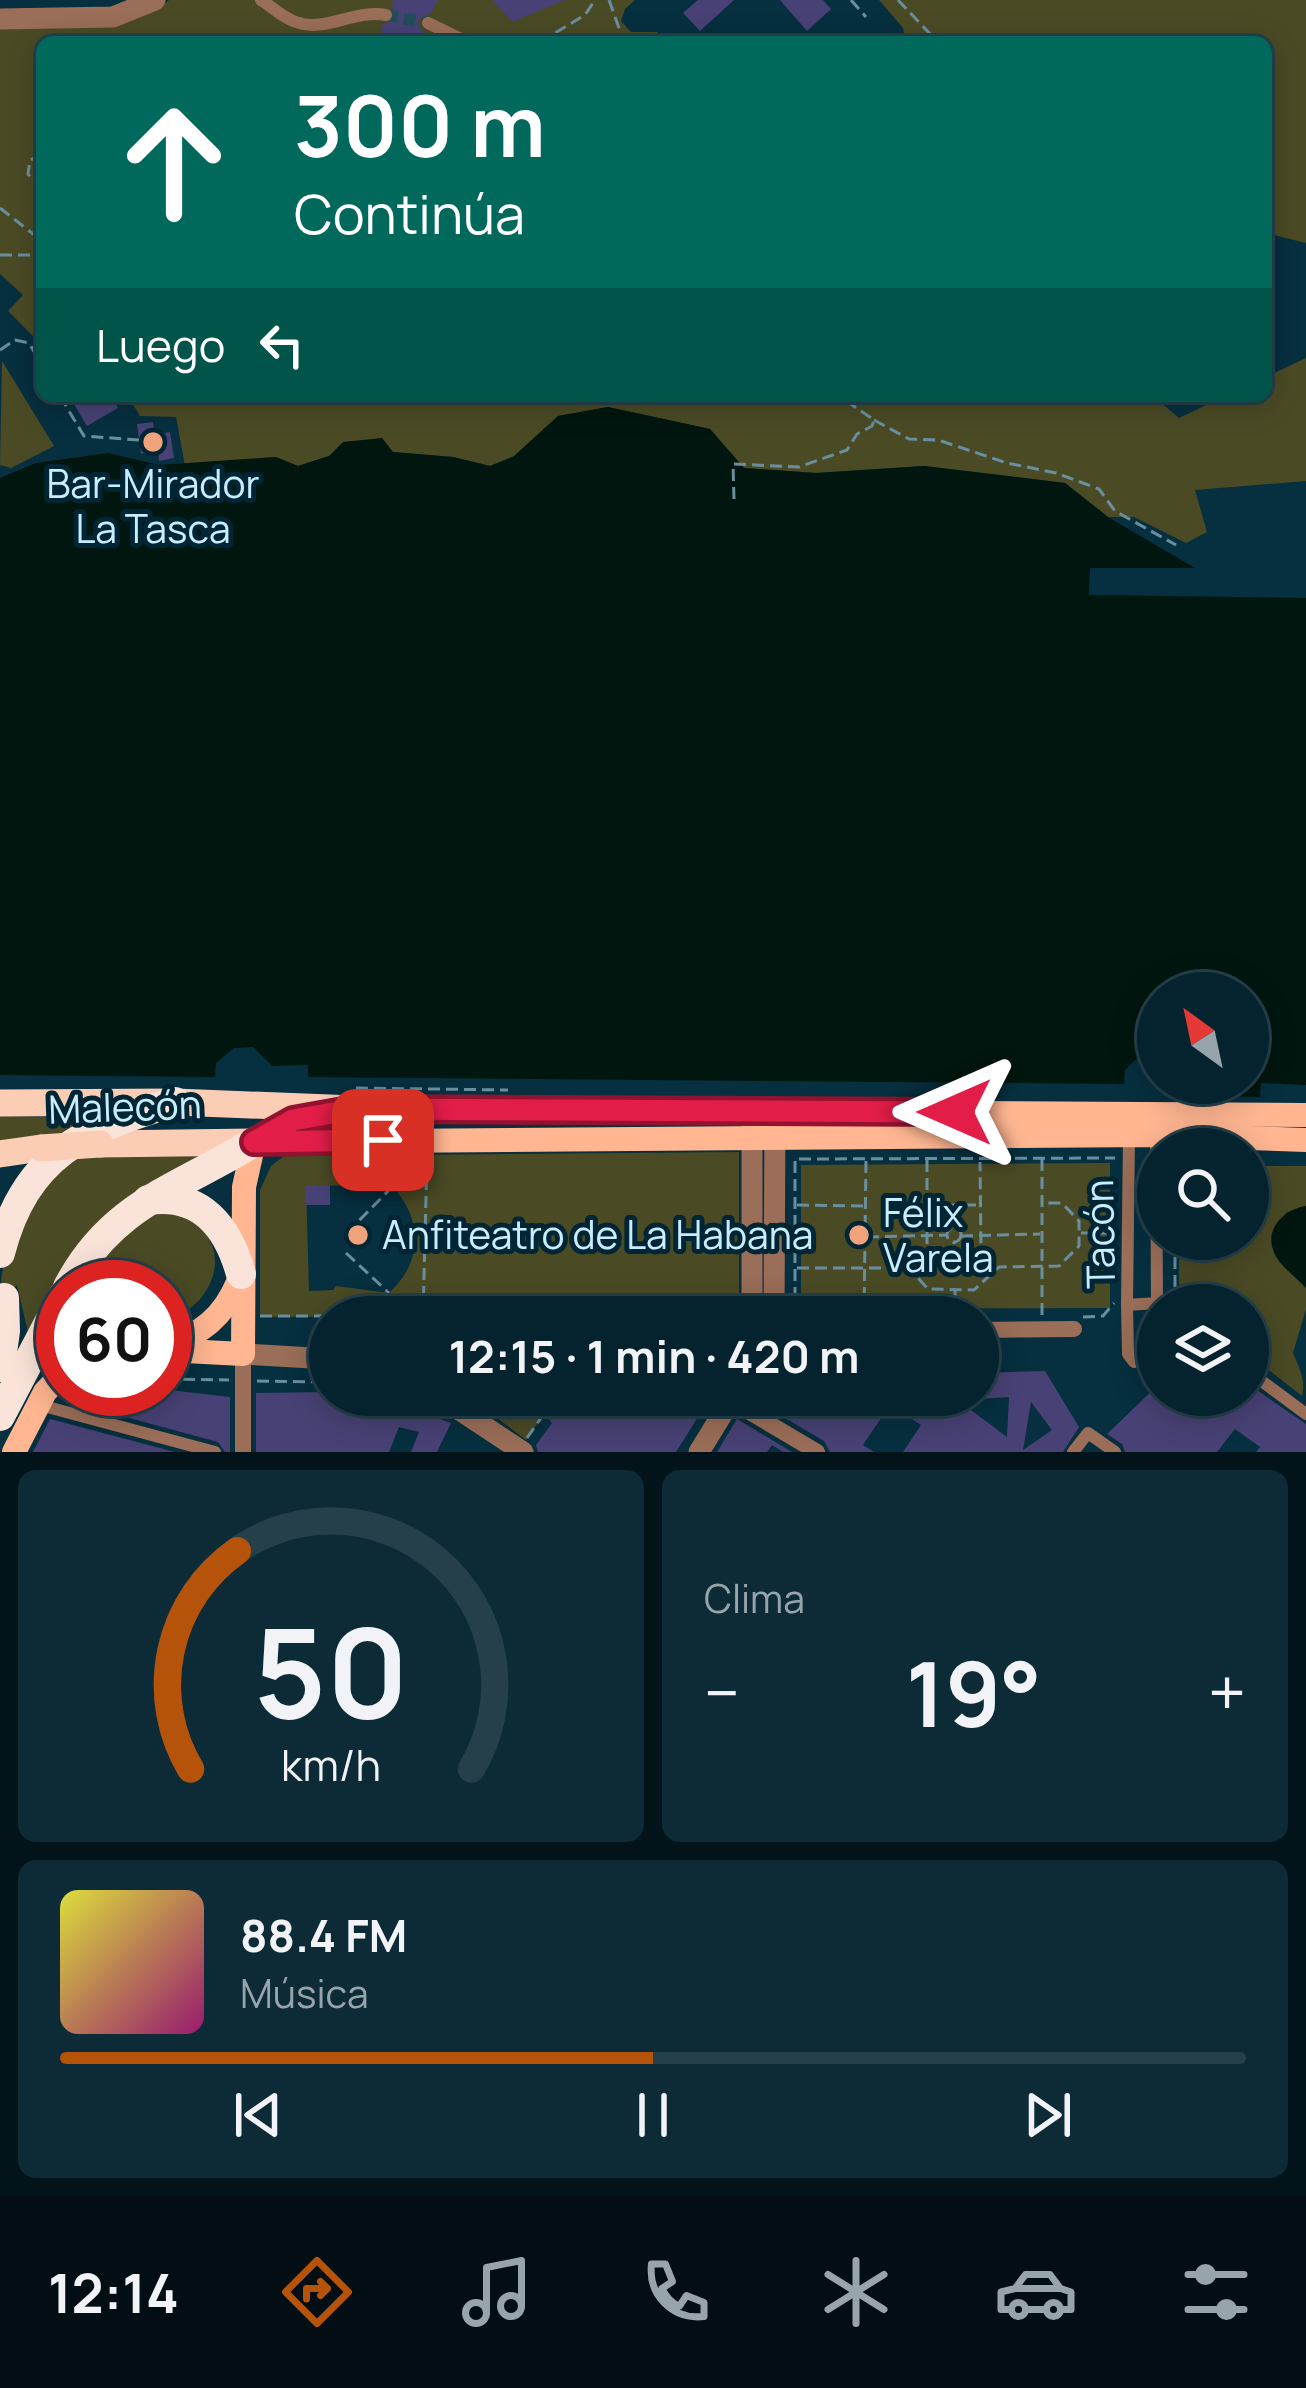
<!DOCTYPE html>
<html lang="es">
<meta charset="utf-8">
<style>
body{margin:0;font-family:Manrope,sans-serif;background:#0d2b37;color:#f1f3f6;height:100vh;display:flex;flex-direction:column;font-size:45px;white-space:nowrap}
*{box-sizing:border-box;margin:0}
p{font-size:39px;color:#97a4aa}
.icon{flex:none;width:66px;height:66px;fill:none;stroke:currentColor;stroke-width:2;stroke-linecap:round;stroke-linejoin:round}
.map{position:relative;height:1452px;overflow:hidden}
.sheet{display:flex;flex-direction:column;gap:18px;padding:18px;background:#02131a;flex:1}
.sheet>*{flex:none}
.banner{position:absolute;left:36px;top:36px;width:1236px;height:366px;border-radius:18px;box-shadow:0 6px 30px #0003,0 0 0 3px #25404b;background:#00695c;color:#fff;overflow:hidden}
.needle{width:78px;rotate:327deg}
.controls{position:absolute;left:1137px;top:972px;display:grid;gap:24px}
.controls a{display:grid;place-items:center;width:132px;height:132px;border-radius:50%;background:#04232f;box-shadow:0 6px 30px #0003,0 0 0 3px #25404b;font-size:60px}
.speed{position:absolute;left:36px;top:1260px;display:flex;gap:24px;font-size:60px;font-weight:700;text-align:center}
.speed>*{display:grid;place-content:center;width:156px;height:156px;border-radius:50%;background:#04232f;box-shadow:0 6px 30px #0003,0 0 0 3px #25404b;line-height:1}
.speed .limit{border:18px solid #d22;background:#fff;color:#111}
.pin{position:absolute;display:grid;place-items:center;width:102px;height:102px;color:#fff;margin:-51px;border-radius:24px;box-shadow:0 6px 18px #0006}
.me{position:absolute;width:132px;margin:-66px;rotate:270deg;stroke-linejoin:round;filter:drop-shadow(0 0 9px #0008)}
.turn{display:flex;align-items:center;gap:42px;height:252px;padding:0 60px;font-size:54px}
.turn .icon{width:156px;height:156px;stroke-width:2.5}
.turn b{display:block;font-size:84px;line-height:102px}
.then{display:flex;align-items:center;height:114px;padding:0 60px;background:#0003;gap:24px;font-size:45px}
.big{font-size:90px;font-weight:700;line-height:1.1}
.sheet .widget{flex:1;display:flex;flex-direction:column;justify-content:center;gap:18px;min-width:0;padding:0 42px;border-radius:18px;background:#0d2b37}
.sheet .dial{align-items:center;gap:0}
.dial svg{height:312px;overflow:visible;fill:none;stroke:#25404b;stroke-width:7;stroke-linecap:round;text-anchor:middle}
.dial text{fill:#f1f3f6;stroke:none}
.song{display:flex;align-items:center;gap:36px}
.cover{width:144px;height:144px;border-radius:18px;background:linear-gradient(135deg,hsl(60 70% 55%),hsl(320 70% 35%))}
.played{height:12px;border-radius:6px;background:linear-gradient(90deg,#b45309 50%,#25404b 50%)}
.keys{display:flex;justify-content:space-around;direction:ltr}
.heat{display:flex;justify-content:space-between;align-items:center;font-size:66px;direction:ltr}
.sheet .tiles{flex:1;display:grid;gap:18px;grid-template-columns:1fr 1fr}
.widget:last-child{grid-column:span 2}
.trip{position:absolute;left:309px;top:1296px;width:690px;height:120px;border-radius:60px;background:#04232f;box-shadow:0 6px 30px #0003,0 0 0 3px #25404b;font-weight:700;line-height:120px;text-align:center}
.menu{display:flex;height:192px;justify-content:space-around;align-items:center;background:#020e13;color:#97a4aa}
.menu .icon{width:84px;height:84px}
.menu .active{color:#b45309}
.menu b{font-size:54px;color:#f1f3f6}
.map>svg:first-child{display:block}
</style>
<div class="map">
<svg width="1306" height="1452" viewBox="0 0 1306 1452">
<rect width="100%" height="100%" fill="#062f3f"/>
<g fill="#4a4a25" fill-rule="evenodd">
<polygon points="169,0 635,0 625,9 621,21 631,32 657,32 662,42 608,42 605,37 599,42 42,42 41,344 8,311 23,295 0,274 0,27 162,6"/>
<polygon points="879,0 1306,0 1306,243 1266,233 1266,42 906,42 903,28"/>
<polygon points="1306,358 1306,481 1195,490 1207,532 1186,543 1134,517 1108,517 1065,483 924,466 816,473 744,468 710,429 608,407 558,416 514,457 490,466 453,457 393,452 329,456 298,466 275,457 185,466 176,417 140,416 128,396 1153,396 1179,418 1225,396 1266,396 1266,377"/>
<polygon points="2,361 54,446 11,468 0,465"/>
<polygon points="0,1116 96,1118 76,1133 0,1141"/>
<path d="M739,1152v163l-479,2v-127l11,-24 13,-10zM306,1185l87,2c30,33 30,75 -4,106l-53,-7 -3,4 -24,1z"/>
<path d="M218,1153l-37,15 -151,173 -13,-56 -17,16c0,-65 30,-93 67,-142z"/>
<polygon points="1110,1163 1110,1308 801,1309 801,1165"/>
<path d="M1248,1166h58v40l-19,6 -13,16 5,33 27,27v21l-13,44c6,15 13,26 9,43l-54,-42v-49h-61l-8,-6v-60h69z"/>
<path d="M167,1212c12,4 25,7 34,16 31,33 6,79 -31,91l-1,-7 -4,-1v-24h-87l67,-73z"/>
<polygon points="467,1395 557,1395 526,1440"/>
</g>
<g fill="#01160e">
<polygon points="608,407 710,429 744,468 816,473 924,466 1065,483 1108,517 1195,568 1090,568 1089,595 1306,596 1306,1085 1261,1083 1260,1097 1215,1096 1215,1083 1248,1083 1248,993 1158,993 1158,1053 1143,1052 1125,1070 1124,1084 308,1077 308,1065 272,1066 253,1047 234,1048 216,1063 215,1077 0,1075 0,478 36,463 108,453 159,465 276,457 298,466 329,456 343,442 382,438 393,452 453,457 490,466 514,456 558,416"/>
<path d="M1306,1206v82c-9,-10 -22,-19 -29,-30 -16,-25 4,-48 29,-52z"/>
</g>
<polygon fill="#062f3f" points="1090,568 1201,568 1196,574 1096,574 1095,589 1306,590 1306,598 1089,595"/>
<g fill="#484175" fill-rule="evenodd">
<polygon points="394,0 438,0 431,13 418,20 419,28 425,33 423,42 384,42 381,25 395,20 396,12 391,6"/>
<polygon points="492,0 565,0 512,22"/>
<polygon points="698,0 734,0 700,31 683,13"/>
<polygon points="780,0 823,0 831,9 807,31"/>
<polygon points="69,396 111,396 118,408 87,426"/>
<polygon points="153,422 155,435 170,432 174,458 159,461 158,451 141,454 137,424"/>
<rect x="305" y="1185" width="25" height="20"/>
<path d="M1045,1371l34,56 -16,25h-160l18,-27 -31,-20 -27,40 11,7h-44l-6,-11 -39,-23 10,-23h156l56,42 2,-40 -31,2v-26zM1031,1402l21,28 -29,20z"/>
<polygon points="1248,1384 1306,1424 1306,1452 1256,1452 1260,1447 1235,1429 1217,1452 1125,1452 1122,1444 1107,1434 1158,1385 1158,1395 1248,1395"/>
<polygon points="101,1389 161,1389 230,1397 230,1452 225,1452 218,1442 96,1409"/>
<polygon points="330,1392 330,1395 374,1395 451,1423 437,1452 411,1452 419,1432 399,1427 389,1452 256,1452 256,1393"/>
<polygon points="649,1395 664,1395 698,1417 676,1452 538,1452 536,1445 552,1423 549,1419 567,1403 581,1414 583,1409 601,1418 630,1411 638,1397 644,1402"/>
<polygon points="50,1419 175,1452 33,1452"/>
<polygon points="737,1419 792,1452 783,1452 772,1445 767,1452 717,1452"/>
</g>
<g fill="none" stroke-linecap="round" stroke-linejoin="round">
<polyline stroke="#234c5c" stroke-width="12" stroke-dasharray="12 6" stroke-linecap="butt" points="386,15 428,23"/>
<g stroke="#698f9f" stroke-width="3" stroke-dasharray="12 6" stroke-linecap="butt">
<polyline points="609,0 624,42"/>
<polyline points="851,0 866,17"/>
<polyline points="898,0 933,37"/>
<polyline points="540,42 585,15 595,0"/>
<polyline points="42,155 30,160 28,174 42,191"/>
<polyline points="0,208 42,241"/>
<polyline points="0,255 42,255"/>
<polyline points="0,350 15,340 29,343 42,365"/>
<polyline points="60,396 84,436 139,440"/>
<polyline points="271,396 300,400 307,396"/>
<polyline points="874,420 909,439 938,440 1007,463 1056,473 1099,489 1115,511 1176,545"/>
<polyline points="734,499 733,464 799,467 847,450 857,434 872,426 874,420 839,396"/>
<polyline points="356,1088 508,1090"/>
<polyline points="927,1160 927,1250 942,1264 964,1265 981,1250 980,1162"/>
<polyline points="797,1205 865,1206"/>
<polyline points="928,1205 979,1205"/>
<polyline points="954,1206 954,1227"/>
<circle cx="954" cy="1235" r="7"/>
<polyline points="347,1233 393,1186"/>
<polyline points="1081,1233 1113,1233"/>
<polyline points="961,1236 1040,1234"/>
<polyline points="867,1237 947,1235"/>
<polyline points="1175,1239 1175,1305"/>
<polyline points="346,1253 389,1293"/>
<polyline points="953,1262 954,1242"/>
<polyline points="797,1268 909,1268 928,1289 974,1290 999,1267 1059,1266 1079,1246 1079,1221 1062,1203 1042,1203"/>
<polyline points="165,1311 169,1311"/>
<polyline points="1042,1315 1042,1158"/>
<polyline points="260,1316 736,1315"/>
<polyline points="423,1316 427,1159"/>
<polyline points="795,1317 795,1159 1115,1158"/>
<polyline points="864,1317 866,1159"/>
<polyline points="955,1317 955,1291"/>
<polyline points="1083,1317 1103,1316 1114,1303"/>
<polyline points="165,1379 229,1380"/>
<polyline points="257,1381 330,1382"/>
<polyline points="506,1395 516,1402 522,1395"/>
<polyline points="521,1398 544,1414"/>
<polyline points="527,1438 557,1395"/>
</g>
<g stroke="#9a6e58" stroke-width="12">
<path d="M261,0c12,7 21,18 35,22 29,11 58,-13 90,-7"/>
<polyline points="428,23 467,42"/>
<polyline points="1129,1136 1127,1305 1157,1303 1156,1135"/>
<polyline points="1127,1305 1128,1354 1134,1362"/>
<polyline points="1248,1371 1306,1414"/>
<polyline points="40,1405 215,1452"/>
<polyline points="1073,1452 1088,1433 1115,1452"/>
</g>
<g stroke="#9a6e58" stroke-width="16">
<polyline points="978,1330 1074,1329"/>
<polyline points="243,1354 243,1452"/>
<polyline points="609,1395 610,1399"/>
<polyline points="731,1401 817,1452"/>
</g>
<g stroke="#9a6e58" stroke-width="21">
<polyline points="0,19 113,17 155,0"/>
<polyline points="752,1124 752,1317"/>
<polyline points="774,1317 775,1111"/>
<polyline points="243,1354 330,1359"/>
<polyline points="437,1395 523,1452"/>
<polyline points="699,1452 734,1395"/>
</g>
<g stroke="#ffb691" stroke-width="24">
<polyline points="254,1142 301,1118 355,1109 1306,1115"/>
<polyline points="256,1142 1156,1135 1306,1140"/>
<path d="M165,1345c36,-9 59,-29 73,-63"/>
<polyline points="165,1350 243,1354 244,1187 254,1142"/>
<polyline points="14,1452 45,1392 63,1373"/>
</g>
<g stroke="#fccdb5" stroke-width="27">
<polyline points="0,1103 175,1102 355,1109"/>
<polyline points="100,1144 254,1142"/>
<polyline points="0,1154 41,1148"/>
</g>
<g stroke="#fae4d9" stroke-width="30">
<path d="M148,1200c53,-8 80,27 93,74"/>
<path d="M0,1253c25,-98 85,-125 175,-151"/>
<path d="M68,1287c44,-84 112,-99 186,-145"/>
<polyline points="0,1367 5,1331 4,1298"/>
<polyline points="0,1416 63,1296"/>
</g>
<polyline stroke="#fccdb5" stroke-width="27" points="41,1148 100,1144"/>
</g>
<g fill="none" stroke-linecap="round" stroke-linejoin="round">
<defs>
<polyline id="route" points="383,1140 254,1142 293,1120 355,1109 955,1112"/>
</defs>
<use href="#route" stroke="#92132f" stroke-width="30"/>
<use href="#route" stroke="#e11d48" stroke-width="21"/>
</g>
<g fill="#f0a27a" stroke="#002534" stroke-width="4.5">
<circle cx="153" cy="442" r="12"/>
<circle cx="358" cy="1235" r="12"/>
<circle cx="859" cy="1235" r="12"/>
</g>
<g text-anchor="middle" stroke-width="10" stroke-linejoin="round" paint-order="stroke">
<g font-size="39" fill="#caedfd" stroke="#002534" text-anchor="start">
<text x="153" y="498" text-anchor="middle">Bar-Mirador<tspan x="153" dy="45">La Tasca</tspan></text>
<text x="883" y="1227">Félix<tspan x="883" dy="45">Varela</tspan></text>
<text x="382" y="1249">Anfiteatro de La Habana</text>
</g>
<g font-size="39" fill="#caedfd" stroke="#002534">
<text transform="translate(125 1107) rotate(-2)" y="14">Malecón</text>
<text transform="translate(1100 1234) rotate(-91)" y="14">Tacón</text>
</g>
</g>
</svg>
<div class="controls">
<a><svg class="needle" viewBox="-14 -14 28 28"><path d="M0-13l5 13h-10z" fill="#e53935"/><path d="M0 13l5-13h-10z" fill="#97a4aa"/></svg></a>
<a><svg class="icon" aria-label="search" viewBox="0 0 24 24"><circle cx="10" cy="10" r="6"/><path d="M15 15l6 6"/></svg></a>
<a><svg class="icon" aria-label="layers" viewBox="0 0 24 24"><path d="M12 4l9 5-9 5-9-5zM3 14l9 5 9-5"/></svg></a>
</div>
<div class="speed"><div class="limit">60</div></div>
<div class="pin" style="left:383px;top:1140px;background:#d93025"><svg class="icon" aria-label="arrive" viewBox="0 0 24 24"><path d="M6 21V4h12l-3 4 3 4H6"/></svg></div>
<svg class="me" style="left:955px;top:1112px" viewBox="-20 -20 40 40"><path d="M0-17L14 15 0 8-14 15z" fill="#e11d48" stroke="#fff" stroke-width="4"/></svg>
<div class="trip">12:15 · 1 min · 420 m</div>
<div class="banner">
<div class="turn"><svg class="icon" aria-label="ahead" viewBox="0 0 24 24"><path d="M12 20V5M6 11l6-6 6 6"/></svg><div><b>300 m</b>Continúa</div></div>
<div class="then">Luego<svg class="icon" aria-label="left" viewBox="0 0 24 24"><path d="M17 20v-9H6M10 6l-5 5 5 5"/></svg></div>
</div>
</div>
<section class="sheet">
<div class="tiles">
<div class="widget dial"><svg viewBox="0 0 100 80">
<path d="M14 69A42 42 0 1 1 86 69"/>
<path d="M14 69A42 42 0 0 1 26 13" stroke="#b45309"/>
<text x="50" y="56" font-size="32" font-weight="700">50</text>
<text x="50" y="72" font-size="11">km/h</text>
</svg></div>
<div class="widget"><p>Clima</p>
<div class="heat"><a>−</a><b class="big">19°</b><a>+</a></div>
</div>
<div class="widget">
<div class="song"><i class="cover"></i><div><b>88.4 FM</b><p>Música</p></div></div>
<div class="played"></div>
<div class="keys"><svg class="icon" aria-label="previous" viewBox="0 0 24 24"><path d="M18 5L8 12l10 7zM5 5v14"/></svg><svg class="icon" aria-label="pause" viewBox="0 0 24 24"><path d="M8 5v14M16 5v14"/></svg><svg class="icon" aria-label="next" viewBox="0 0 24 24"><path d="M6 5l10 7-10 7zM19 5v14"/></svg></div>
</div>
</div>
</section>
<nav class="menu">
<b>12:14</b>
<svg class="icon active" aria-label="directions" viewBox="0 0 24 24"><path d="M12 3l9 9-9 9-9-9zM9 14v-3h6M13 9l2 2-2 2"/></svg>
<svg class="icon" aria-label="music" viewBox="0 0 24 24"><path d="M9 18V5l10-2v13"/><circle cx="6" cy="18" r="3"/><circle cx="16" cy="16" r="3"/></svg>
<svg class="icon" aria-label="phone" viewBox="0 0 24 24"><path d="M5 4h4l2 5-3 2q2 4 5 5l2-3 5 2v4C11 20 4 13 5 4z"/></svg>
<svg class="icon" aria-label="climate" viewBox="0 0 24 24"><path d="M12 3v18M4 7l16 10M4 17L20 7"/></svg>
<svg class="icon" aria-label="car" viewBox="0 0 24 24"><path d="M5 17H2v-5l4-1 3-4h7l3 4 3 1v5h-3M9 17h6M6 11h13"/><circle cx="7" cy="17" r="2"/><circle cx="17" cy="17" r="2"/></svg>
<svg class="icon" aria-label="filters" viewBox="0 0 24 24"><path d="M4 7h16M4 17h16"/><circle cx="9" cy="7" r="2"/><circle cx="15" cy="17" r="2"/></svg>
</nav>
